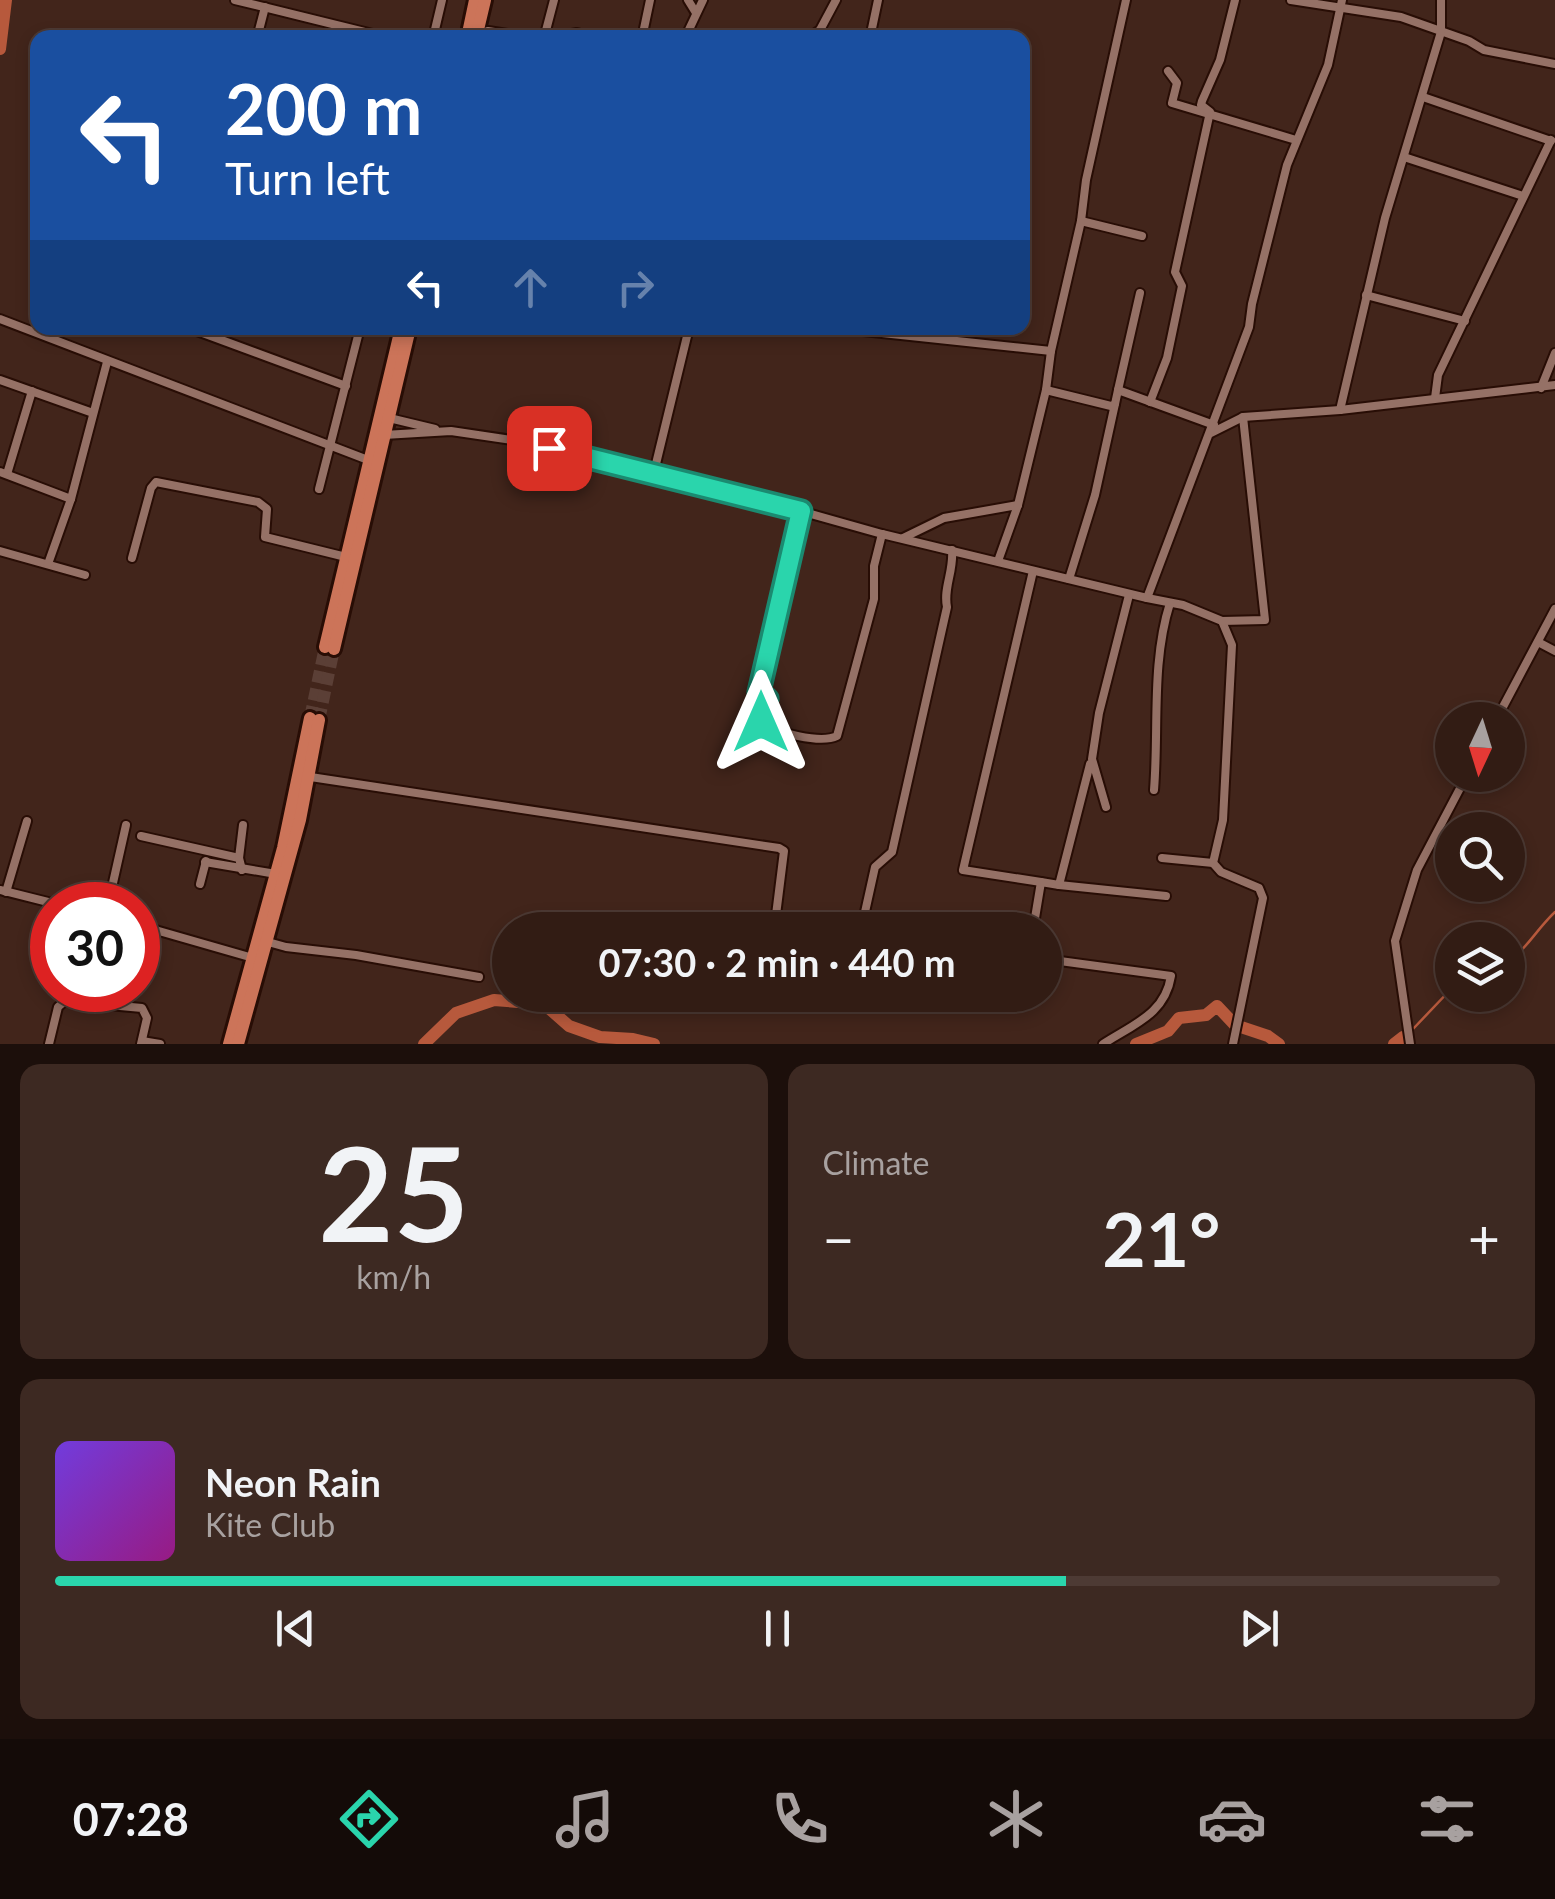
<!DOCTYPE html>
<meta charset="utf-8">
<style>
body{margin:0;font-family:Lato,sans-serif;background:#3d2922;color:#f1f3f6;height:100vh;display:flex;flex-direction:column;font-size:38px;white-space:nowrap}
*{box-sizing:border-box;margin:0}
p{font-size:32px;color:#a8a1a0}
.icon{flex:none;width:55px;height:55px;fill:none;stroke:currentColor;stroke-width:2;stroke-linecap:round;stroke-linejoin:round}
.map{position:relative;height:1044px;overflow:hidden}
.details{display:flex;flex-direction:column;gap:20px;padding:20px;background:#1c0f0b;flex:1}
.details>*{flex:none}
.banner{position:absolute;left:30px;top:30px;width:1000px;height:305px;border-radius:20px;box-shadow:0 5px 15px #0003,0 0 0 2px #4d3a34;background:#1a4fa0;color:#fff;overflow:hidden}
.needle{width:65px;rotate:184deg}
.fabs{position:absolute;left:1435px;top:702px;display:grid;gap:20px}
.fabs a{display:grid;place-items:center;width:90px;height:90px;border-radius:50%;background:#321c14;box-shadow:0 5px 15px #0003,0 0 0 2px #4d3a34;font-size:50px}
.speed{position:absolute;left:30px;top:882px;display:flex;gap:20px;font-size:50px;font-weight:700;text-align:center}
.speed>*{display:grid;place-content:center;width:130px;height:130px;border-radius:50%;background:#321c14;box-shadow:0 5px 15px #0003,0 0 0 2px #4d3a34;line-height:1}
.speed .limit{border:15px solid #d22;background:#fff;color:#111}
.pin{position:absolute;display:grid;place-items:center;width:85px;height:85px;color:#fff;margin:-42px;border-radius:20px;box-shadow:0 5px 15px #0006}
.me{position:absolute;width:110px;margin:-55px;rotate:0deg;stroke-linejoin:round;filter:drop-shadow(0 0 8px #0008)}
.turn{display:flex;align-items:center;gap:35px;height:210px;padding:0 30px;font-size:45px}
.turn .icon{width:130px;height:130px;stroke-width:2.5}
.turn b{display:block;font-size:70px;line-height:85px}
.lanes{display:flex;align-items:center;height:95px;padding:0 30px;background:#0003;justify-content:center;gap:50px;direction:ltr}
.lanes .off{opacity:.35}
.big{font-size:75px;font-weight:700;line-height:1.1}
.details .widget{flex:1;display:flex;flex-direction:column;justify-content:center;gap:15px;min-width:0;padding:0 35px;border-radius:20px;background:#3d2922}
.details .dial{align-items:center;gap:0}
.dial b{font-size:130px;line-height:1}
.song{display:flex;align-items:center;gap:30px}
.cover{width:120px;height:120px;border-radius:15px;background:linear-gradient(135deg,hsl(260 70% 55%),hsl(310 70% 35%))}
.played{height:10px;border-radius:5px;background:linear-gradient(90deg,#2ad5ac 70%,#4d3a34 70%)}
.keys{display:flex;justify-content:space-around;direction:ltr}
.heat{display:flex;justify-content:space-between;align-items:center;font-size:55px;direction:ltr}
.details .tiles{flex:1;display:grid;gap:20px;grid-template-columns:1fr 1fr}
.widget:last-child{grid-column:span 2}
.trip{position:absolute;left:492px;top:912px;width:570px;height:100px;border-radius:50px;background:#321c14;box-shadow:0 5px 15px #0003,0 0 0 2px #4d3a34;font-weight:700;line-height:100px;text-align:center}
.tabs{display:flex;height:160px;justify-content:space-around;align-items:center;background:#140b08;color:#a8a1a0}
.tabs .icon{width:70px;height:70px}
.tabs .on{color:#2ad5ac}
.tabs b{font-size:45px;color:#f1f3f6}
.map>svg:first-child{display:block}
</style>
<div class="map">
<svg width="1555" height="1044" viewBox="0 0 1555 1044">
<rect width="100%" height="100%" fill="#42251b"/>
<g fill="none" stroke-linecap="round" stroke-linejoin="round">
<g stroke="#b7593c" stroke-width="2.5">
<path d="M1508,963c20,-16 29,-34 47,-51"/>
<polyline points="1413,1029 1452,988"/>
</g>
<g stroke="#b7593c" stroke-width="12">
<polyline points="0,49 6,0"/>
<polyline points="424,1044 456,1013 494,1000 544,1004 569,1026 600,1037 633,1039 654,1044"/>
<polyline points="1136,1044 1168,1031 1179,1018 1206,1015 1217,1006 1235,1025 1268,1036 1279,1044"/>
<polyline points="1394,1044 1403,1037"/>
</g>
<g stroke="#5b3f36" stroke-width="12" stroke-dasharray="12 6" stroke-linecap="butt">
<polyline points="310,718 325,647"/>
<polyline points="319,720 334,649"/>
</g>
<defs>
<g id="street">
<polyline points="235,0 389,38"/>
<polyline points="688,0 696,13"/>
<polyline points="1291,0 1401,17 1469,41 1484,50 1555,64"/>
<polyline points="488,31 534,38"/>
<polyline points="257,38 265,7"/>
<polyline points="433,38 442,0"/>
<polyline points="544,38 554,0"/>
<polyline points="552,38 577,33 597,38"/>
<polyline points="642,38 650,0"/>
<polyline points="685,38 703,0"/>
<polyline points="808,38 820,30 836,0"/>
<polyline points="870,38 878,0"/>
<polyline points="1168,71 1177,83 1172,103 1296,140"/>
<polyline points="1423,97 1551,141"/>
<polyline points="1404,157 1523,196"/>
<polyline points="1081,221 1142,236"/>
<polyline points="1366,295 1465,321"/>
<polyline points="0,319 368,460"/>
<polyline points="189,328 346,386"/>
<polyline points="835,328 1051,351"/>
<polyline points="0,380 93,413"/>
<polyline points="1541,388 1555,353"/>
<polyline points="1046,390 1111,406 1115,404 1118,390 1214,425"/>
<polyline points="1118,390 1140,293"/>
<polyline points="1435,398 1438,375 1551,140"/>
<polyline points="1150,402 1167,358 1182,286 1175,272 1210,112 1201,105 1202,101 1220,60 1235,0"/>
<polyline points="1340,410 1385,218 1441,32 1441,0"/>
<polyline points="385,417 435,429"/>
<polyline points="1211,433 1243,417 1340,410 1555,385"/>
<polyline points="384,435 451,431 519,441 729,491 882,534 1147,598 1249,327 1252,304 1287,165 1328,65 1342,0"/>
<polyline points="0,472 71,499"/>
<polyline points="654,472 689,328"/>
<polyline points="7,474 32,391"/>
<polyline points="319,489 360,328"/>
<path d="M801,511l-42,181 8,7 -6,23c14,11 60,22 76,14l37,-137v-33l8,-32"/>
<polyline points="903,538 944,518 1018,505"/>
<polyline points="0,551 85,575"/>
<polyline points="132,558 151,488 156,482 258,502 267,509 265,537 346,557"/>
<polyline points="998,561 1018,505 1046,390 1051,351 1081,221 1086,180 1126,0"/>
<polyline points="48,564 71,499 107,362"/>
<polyline points="1033,571 963,870 1041,882"/>
<polyline points="1069,579 1095,495 1115,404"/>
<polyline points="1147,598 1183,605 1222,621 1232,645 1223,820 1213,863 1221,872 1259,888 1263,898 1233,1044"/>
<polyline points="1222,621 1265,620 1243,417"/>
<polyline points="1538,642 1555,651"/>
<polyline points="1496,720 1555,609"/>
<polyline points="304,776 779,848 784,851 776,915 790,920 857,930"/>
<path d="M1154,790c5,-62 -3,-127 16,-187"/>
<polyline points="1106,807 1092,759 1099,713 1129,595"/>
<polyline points="141,836 239,858 242,870"/>
<polyline points="239,858 243,825"/>
<polyline points="1162,858 1213,863"/>
<polyline points="205,862 276,874"/>
<polyline points="200,884 206,861"/>
<polyline points="1059,885 1166,896"/>
<polyline points="0,890 60,905"/>
<polyline points="6,892 27,821"/>
<polyline points="108,905 126,825"/>
<polyline points="138,925 253,958"/>
<path d="M861,930l14,-63 17,-15 55,-245c-4,-19 7,-36 5,-57"/>
<polyline points="1033,930 1041,882 1059,885 1090,764"/>
<polyline points="268,942 286,947 356,955 479,977"/>
<path d="M1045,959l126,17c-6,38 -37,48 -68,68"/>
<polyline points="142,1041 160,1044"/>
<polyline points="49,1044 58,1007 65,1001 142,1008 147,1018 141,1044"/>
<polyline points="1410,1044 1395,941 1417,870 1467,775"/>
</g>
<g id="primary">
<polyline points="467,38 475,0"/>
<polyline points="476,38 485,0"/>
<polyline points="325,647 401,328"/>
<polyline points="334,649 410,328"/>
<polyline points="229,1044 283,848 310,718"/>
<polyline points="238,1044 300,820 319,720"/>
</g>
</defs>
<use href="#street" stroke="#280d05" stroke-width="12"/>
<use href="#primary" stroke="#280d05" stroke-width="18"/>
<use href="#street" stroke="#957166" stroke-width="8"/>
<use href="#primary" stroke="#cc7459" stroke-width="12"/>
</g>
<g fill="none" stroke-linecap="round" stroke-linejoin="round">
<defs>
<polyline id="route" points="549,448 801,511 759,692 767,699 761,722"/>
</defs>
<use href="#route" stroke="#1b8a70" stroke-width="25"/>
<use href="#route" stroke="#2ad5ac" stroke-width="18"/>
</g>
</svg>
<div class="fabs">
<a><svg class="needle" viewBox="-14 -14 28 28"><path d="M0-13l5 13h-10z" fill="#e53935"/><path d="M0 13l5-13h-10z" fill="#a8a1a0"/></svg></a>
<a><svg class="icon" aria-label="search" viewBox="0 0 24 24"><circle cx="10" cy="10" r="6"/><path d="M15 15l6 6"/></svg></a>
<a><svg class="icon" aria-label="layers" viewBox="0 0 24 24"><path d="M12 4l9 5-9 5-9-5zM3 14l9 5 9-5"/></svg></a>
</div>
<div class="speed"><div class="limit">30</div></div>
<div class="pin" style="left:549px;top:448px;background:#d93025"><svg class="icon" aria-label="arrive" viewBox="0 0 24 24"><path d="M6 21V4h12l-3 4 3 4H6"/></svg></div>
<svg class="me" style="left:761px;top:722px" viewBox="-20 -20 40 40"><path d="M0-17L14 15 0 8-14 15z" fill="#2ad5ac" stroke="#fff" stroke-width="4"/></svg>
<div class="trip">07:30 · 2 min · 440 m</div>
<div class="banner">
<div class="turn"><svg class="icon" aria-label="left" viewBox="0 0 24 24"><path d="M17 20v-9H6M10 6l-5 5 5 5"/></svg><div><b>200 m</b>Turn left</div></div>
<div class="lanes"><svg class="icon" aria-label="left" viewBox="0 0 24 24"><path d="M17 20v-9H6M10 6l-5 5 5 5"/></svg><svg class="icon off" aria-label="ahead" viewBox="0 0 24 24"><path d="M12 20V5M6 11l6-6 6 6"/></svg><svg class="icon off" aria-label="right" viewBox="0 0 24 24"><path d="M7 20v-9h11M14 6l5 5-5 5"/></svg></div>
</div>
</div>
<section class="details">
<div class="tiles">
<div class="widget dial"><b>25</b><p>km/h</p></div>
<div class="widget"><p>Climate</p>
<div class="heat"><a>−</a><b class="big">21°</b><a>+</a></div>
</div>
<div class="widget">
<div class="song"><i class="cover"></i><div><b>Neon Rain</b><p>Kite Club</p></div></div>
<div class="played"></div>
<div class="keys"><svg class="icon" aria-label="previous" viewBox="0 0 24 24"><path d="M18 5L8 12l10 7zM5 5v14"/></svg><svg class="icon" aria-label="pause" viewBox="0 0 24 24"><path d="M8 5v14M16 5v14"/></svg><svg class="icon" aria-label="next" viewBox="0 0 24 24"><path d="M6 5l10 7-10 7zM19 5v14"/></svg></div>
</div>
</div>
</section>
<nav class="tabs">
<b>07:28</b>
<svg class="icon on" aria-label="directions" viewBox="0 0 24 24"><path d="M12 3l9 9-9 9-9-9zM9 14v-3h6M13 9l2 2-2 2"/></svg>
<svg class="icon" aria-label="music" viewBox="0 0 24 24"><path d="M9 18V5l10-2v13"/><circle cx="6" cy="18" r="3"/><circle cx="16" cy="16" r="3"/></svg>
<svg class="icon" aria-label="phone" viewBox="0 0 24 24"><path d="M5 4h4l2 5-3 2q2 4 5 5l2-3 5 2v4C11 20 4 13 5 4z"/></svg>
<svg class="icon" aria-label="climate" viewBox="0 0 24 24"><path d="M12 3v18M4 7l16 10M4 17L20 7"/></svg>
<svg class="icon" aria-label="car" viewBox="0 0 24 24"><path d="M5 17H2v-5l4-1 3-4h7l3 4 3 1v5h-3M9 17h6M6 11h13"/><circle cx="7" cy="17" r="2"/><circle cx="17" cy="17" r="2"/></svg>
<svg class="icon" aria-label="filters" viewBox="0 0 24 24"><path d="M4 7h16M4 17h16"/><circle cx="9" cy="7" r="2"/><circle cx="15" cy="17" r="2"/></svg>
</nav>
